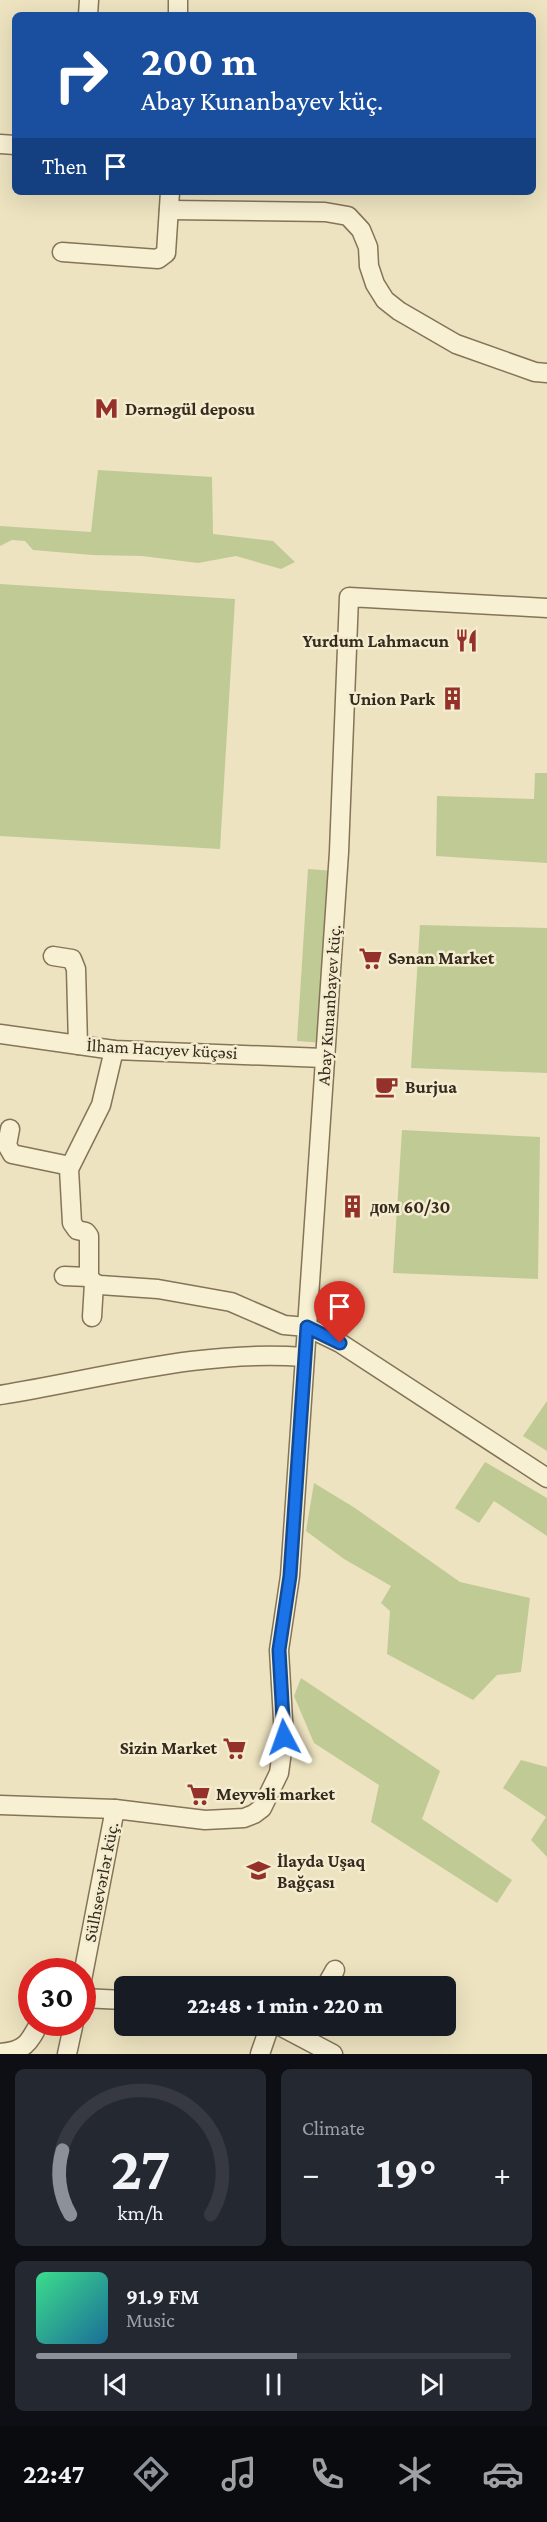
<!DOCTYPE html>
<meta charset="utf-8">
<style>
body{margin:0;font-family:"Crimson Pro",serif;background:#242831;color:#f1f3f6;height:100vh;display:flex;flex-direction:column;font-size:22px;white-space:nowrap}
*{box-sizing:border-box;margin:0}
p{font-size:20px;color:#9ea1a6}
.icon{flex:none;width:33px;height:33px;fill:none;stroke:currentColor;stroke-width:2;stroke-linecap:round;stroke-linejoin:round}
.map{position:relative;height:2054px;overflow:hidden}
.details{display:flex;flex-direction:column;gap:15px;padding:15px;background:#0d0f14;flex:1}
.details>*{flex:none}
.top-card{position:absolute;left:12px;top:12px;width:524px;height:183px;border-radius:9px;box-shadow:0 6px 24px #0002;background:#1a4fa0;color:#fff;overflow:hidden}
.speed{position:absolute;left:18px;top:1958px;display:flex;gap:12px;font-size:30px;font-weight:700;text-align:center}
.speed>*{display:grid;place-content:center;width:78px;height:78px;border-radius:50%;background:#171b24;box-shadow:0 6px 24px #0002;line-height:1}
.speed .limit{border:9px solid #d22;background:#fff;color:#111}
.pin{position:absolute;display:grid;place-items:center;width:51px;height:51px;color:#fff;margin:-62px -26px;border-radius:50% 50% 50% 0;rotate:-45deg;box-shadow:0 0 6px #0007}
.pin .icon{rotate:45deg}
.me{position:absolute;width:66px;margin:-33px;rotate:356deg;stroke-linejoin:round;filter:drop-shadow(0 0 4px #0008)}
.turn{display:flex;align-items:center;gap:21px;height:126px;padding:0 30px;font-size:27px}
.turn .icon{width:78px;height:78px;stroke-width:2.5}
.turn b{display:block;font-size:42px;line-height:51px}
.then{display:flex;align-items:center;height:57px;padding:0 30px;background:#0003;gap:12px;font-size:22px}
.big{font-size:45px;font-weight:800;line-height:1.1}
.details .widget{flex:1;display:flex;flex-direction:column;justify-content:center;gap:9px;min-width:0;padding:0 21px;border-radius:9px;background:#242831}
.details .dial{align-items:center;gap:0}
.dial svg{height:156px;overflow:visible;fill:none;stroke:#363941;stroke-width:7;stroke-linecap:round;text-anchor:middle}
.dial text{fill:#f1f3f6;stroke:none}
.song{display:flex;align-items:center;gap:18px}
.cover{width:72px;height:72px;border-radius:9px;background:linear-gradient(135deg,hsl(150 70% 55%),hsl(200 70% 35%))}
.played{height:6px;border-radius:3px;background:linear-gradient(90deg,#8c9099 55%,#363941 55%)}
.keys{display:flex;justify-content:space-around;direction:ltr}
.heat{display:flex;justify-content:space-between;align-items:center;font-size:33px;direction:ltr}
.details .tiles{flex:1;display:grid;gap:15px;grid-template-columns:1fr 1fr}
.widget:last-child{grid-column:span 2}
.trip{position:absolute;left:114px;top:1976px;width:342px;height:60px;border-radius:9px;background:#171b24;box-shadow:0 6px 24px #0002;font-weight:800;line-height:60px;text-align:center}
.dock{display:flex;height:96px;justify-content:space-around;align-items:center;background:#090b0e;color:#9ea1a6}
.dock .icon{width:42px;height:42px}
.dock .on{color:#8c9099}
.dock b{font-size:27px;color:#f1f3f6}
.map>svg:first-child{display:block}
</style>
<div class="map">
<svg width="547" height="2054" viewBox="0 0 547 2054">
<rect width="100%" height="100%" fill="#ede3c0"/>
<g fill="#c0ca94">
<polygon points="98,470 212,477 213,534 273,541 295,562 281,569 236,556 198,563 142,556 92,555 33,550 25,541 12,540 0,546 0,526 91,532"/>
<polygon points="0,584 235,599 220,849 0,836"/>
<polygon points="535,773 547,773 547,863 436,856 437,796 534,799"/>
<polygon points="308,869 335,871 323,1043 297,1041"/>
<polygon points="420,925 547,928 547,1073 411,1068"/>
<polygon points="402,1130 540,1137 538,1279 393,1273"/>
<polygon points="547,1401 547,1451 523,1436"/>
<polygon points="485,1462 547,1498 547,1536 494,1501 479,1523 455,1508"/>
<polygon points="314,1483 355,1508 460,1582 530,1598 521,1672 497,1675 473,1700 387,1654 390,1611 381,1603 391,1586 344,1559 306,1531"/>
<polygon points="301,1678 440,1771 422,1819 512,1880 497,1903 371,1822 379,1785 314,1743 294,1696"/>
<polygon points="521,1760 547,1767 547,1857 531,1840 546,1817 503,1788"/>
</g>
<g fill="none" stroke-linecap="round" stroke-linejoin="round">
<defs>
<g id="minor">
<polyline points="88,15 89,0"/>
<polyline points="178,15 178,0"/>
<polyline points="0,144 15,145"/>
<polyline points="169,210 325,212 348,216 361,230 368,247 369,266 375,284 385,300 399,311 456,344 535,372 547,373"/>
<polyline points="62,252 158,259 166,253 170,192"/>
<polyline points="547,608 349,597 339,852 307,1327 340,1343 547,1478"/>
<polyline points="53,956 72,959 76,969 78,1045"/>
<polyline points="0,1034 114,1050 324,1058"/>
<polyline points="10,1129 7,1145 12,1154 70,1166"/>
<polyline points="64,1276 89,1277"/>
<polyline points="92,1317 94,1283"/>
<path d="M0,1395c100,-16 202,-46 304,-38"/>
<polyline points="0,1805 115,1809"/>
<polyline points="82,1980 115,1809 205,1820 244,1818 254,1814 262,1808 279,1773 284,1737 279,1650 290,1576 307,1327 284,1325 231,1302 158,1289 100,1285 94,1283 89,1277 89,1236 86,1232 77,1230 72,1223 69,1169 101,1105 114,1050"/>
<polyline points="326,1986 335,1970"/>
<polyline points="82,1998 124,2000"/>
<polyline points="278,2025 333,2054"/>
<path d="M0,2053c25,-2 29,-10 40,-31"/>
<polyline points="67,2054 74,2022"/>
<polyline points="260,2054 270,2025"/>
</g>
</defs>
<use href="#minor" stroke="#857458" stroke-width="21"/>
<use href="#minor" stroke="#f8f0d3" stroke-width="18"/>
</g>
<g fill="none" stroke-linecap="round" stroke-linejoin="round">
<defs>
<polyline id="route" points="284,1737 279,1650 290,1576 307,1327 340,1343"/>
</defs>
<use href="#route" stroke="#114b97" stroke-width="15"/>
<use href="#route" stroke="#1a73e8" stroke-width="10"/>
</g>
<defs>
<symbol id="metro-bare" viewBox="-9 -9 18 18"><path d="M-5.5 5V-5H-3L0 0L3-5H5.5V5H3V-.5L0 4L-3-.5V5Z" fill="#93312a" stroke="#f4eccf" stroke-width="2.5" paint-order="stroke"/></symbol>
<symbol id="restaurant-bare" viewBox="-9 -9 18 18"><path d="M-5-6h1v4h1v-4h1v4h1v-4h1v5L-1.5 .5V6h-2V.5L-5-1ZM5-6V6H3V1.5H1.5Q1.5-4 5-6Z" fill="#93312a" stroke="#f4eccf" stroke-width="2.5" paint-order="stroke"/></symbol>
<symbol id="building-bare" viewBox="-9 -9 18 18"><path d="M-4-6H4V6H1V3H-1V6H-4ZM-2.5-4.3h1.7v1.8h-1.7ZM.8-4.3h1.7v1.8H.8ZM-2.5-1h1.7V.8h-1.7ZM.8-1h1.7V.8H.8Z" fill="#93312a" stroke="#f4eccf" stroke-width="2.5" paint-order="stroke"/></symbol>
<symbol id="supermarket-bare" viewBox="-9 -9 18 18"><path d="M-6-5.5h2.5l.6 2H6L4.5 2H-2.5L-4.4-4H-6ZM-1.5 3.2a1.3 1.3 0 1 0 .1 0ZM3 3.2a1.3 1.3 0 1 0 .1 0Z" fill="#93312a" stroke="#f4eccf" stroke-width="2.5" paint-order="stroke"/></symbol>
<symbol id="cafe-bare" viewBox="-9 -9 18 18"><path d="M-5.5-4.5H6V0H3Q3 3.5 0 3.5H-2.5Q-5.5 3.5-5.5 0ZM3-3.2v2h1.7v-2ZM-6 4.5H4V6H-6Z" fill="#93312a" stroke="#f4eccf" stroke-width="2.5" paint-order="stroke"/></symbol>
<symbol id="school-bare" viewBox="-9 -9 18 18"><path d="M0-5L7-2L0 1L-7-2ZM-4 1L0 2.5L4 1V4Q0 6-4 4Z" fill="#93312a" stroke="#f4eccf" stroke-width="2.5" paint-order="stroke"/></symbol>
</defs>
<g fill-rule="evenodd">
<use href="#metro-bare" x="90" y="392" width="33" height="33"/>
<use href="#restaurant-bare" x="450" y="624" width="33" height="33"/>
<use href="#building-bare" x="436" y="682" width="33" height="33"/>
<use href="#supermarket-bare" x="354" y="942" width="33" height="33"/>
<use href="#cafe-bare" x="370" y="1070" width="33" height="33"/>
<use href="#building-bare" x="336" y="1190" width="33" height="33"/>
<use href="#supermarket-bare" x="218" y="1732" width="33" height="33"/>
<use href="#supermarket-bare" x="182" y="1778" width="33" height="33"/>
<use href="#school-bare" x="242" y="1854" width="33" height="33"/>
</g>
<g text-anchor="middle" stroke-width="5" stroke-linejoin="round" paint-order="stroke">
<g font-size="18" font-weight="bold" fill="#352a1d" stroke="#f4eccf" text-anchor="start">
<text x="125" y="415">Dərnəgül deposu</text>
<text x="449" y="647" text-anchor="end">Yurdum Lahmacun</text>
<text x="435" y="705" text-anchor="end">Union Park</text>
<text x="388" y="964">Sənan Market</text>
<text x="405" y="1093">Burjua</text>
<text x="370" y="1213">дом 60/30</text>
<text x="217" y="1754" text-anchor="end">Sizin Market</text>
<text x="216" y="1800">Meyvəli market</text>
<text x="277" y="1867">İlayda Uşaq<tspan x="277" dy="21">Bağçası</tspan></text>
</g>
<g font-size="18" fill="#352a1d" stroke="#f4eccf">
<text transform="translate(329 1005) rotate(-86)" y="6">Abay Kunanbayev küç.</text>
<text transform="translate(162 1049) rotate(3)" y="6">İlham Hacıyev küçəsi</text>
<text transform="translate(101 1882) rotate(-79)" y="6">Sülhsevərlər küç.</text>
</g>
</g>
</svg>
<div class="speed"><div class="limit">30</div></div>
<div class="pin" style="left:340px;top:1343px;background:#d93025"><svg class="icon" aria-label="arrive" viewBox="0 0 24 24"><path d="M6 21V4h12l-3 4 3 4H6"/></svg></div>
<svg class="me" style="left:284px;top:1737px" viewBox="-20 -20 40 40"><path d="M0-17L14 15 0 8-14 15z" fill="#1a73e8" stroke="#fff" stroke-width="4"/></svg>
<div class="trip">22:48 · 1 min · 220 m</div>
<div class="top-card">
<div class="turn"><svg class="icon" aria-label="right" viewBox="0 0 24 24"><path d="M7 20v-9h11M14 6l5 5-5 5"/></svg><div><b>200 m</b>Abay Kunanbayev küç.</div></div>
<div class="then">Then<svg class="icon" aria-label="arrive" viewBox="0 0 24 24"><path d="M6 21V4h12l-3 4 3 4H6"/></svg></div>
</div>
</div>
<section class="details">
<div class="tiles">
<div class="widget dial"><svg viewBox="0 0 100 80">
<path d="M14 69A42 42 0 1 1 86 69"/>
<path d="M14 69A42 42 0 0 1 10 36" stroke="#8c9099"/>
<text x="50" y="56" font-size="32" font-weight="700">27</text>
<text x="50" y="72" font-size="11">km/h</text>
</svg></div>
<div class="widget"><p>Climate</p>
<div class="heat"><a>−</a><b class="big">19°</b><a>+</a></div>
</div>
<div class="widget">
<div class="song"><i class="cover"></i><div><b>91.9 FM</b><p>Music</p></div></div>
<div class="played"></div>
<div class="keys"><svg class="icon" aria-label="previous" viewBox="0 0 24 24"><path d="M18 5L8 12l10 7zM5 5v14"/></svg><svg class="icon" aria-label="pause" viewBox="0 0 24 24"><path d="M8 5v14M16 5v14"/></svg><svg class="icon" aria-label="next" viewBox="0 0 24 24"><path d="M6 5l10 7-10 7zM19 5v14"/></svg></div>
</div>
</div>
</section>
<nav class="dock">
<b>22:47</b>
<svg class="icon on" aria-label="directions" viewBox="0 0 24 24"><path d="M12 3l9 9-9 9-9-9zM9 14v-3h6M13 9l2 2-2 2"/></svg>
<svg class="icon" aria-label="music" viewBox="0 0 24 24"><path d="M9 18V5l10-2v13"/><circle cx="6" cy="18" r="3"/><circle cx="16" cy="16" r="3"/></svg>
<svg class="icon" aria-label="phone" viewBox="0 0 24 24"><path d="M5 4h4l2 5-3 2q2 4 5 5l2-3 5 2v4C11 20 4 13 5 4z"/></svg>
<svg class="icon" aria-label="climate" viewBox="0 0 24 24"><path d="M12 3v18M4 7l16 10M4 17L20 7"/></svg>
<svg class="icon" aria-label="car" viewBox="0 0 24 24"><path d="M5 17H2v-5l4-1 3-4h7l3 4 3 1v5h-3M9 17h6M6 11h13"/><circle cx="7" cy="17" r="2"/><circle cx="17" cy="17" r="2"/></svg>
</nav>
